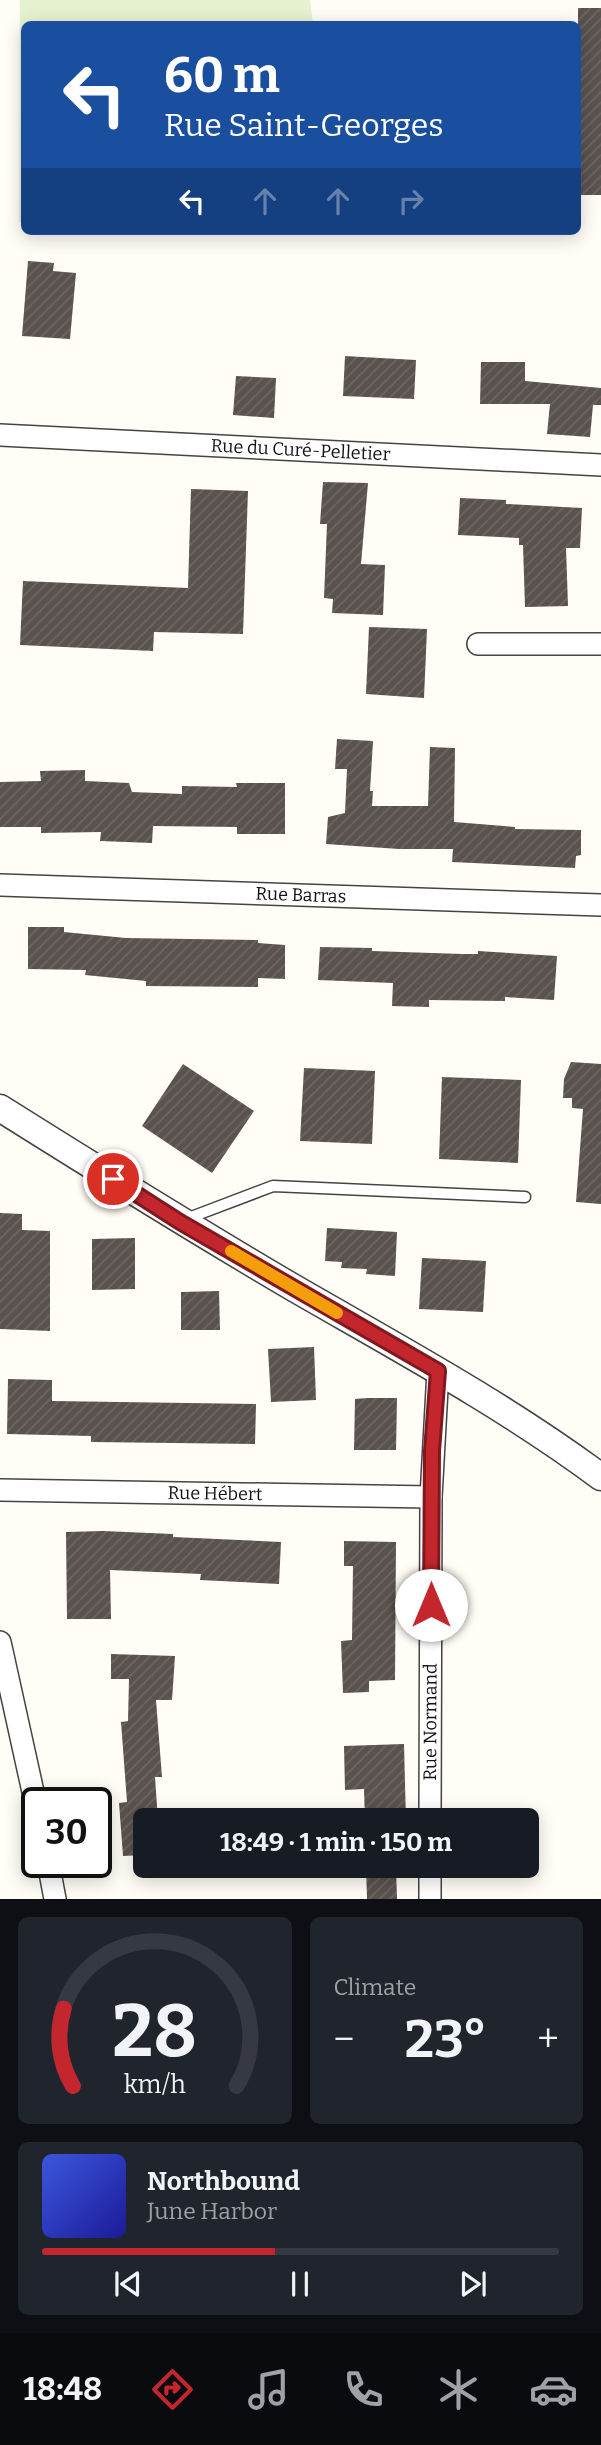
<!DOCTYPE html>
<meta charset="utf-8">
<style>
body{margin:0;font-family:Bitter,serif;background:#20242c;color:#f1f3f6;height:100vh;display:flex;flex-direction:column;font-size:26px;white-space:nowrap}
*{box-sizing:border-box;margin:0}
p{font-size:23px;color:#9ea1a6}
.icon{flex:none;width:38px;height:38px;fill:none;stroke:currentColor;stroke-width:2;stroke-linecap:round;stroke-linejoin:round}
.map{position:relative;height:1899px;overflow:hidden}
.drawer{display:flex;flex-direction:column;gap:18px;padding:18px;background:#0d0f14;flex:1}
.drawer>*{flex:none}
.guide{position:absolute;left:21px;top:21px;width:560px;height:214px;border-radius:10px;box-shadow:0 4px 18px #0003;background:#1a4fa0;color:#fff;overflow:hidden}
.speed{position:absolute;left:21px;top:1787px;display:flex;gap:14px;font-size:35px;font-weight:700;text-align:center}
.speed>*{display:grid;place-content:center;width:91px;height:91px;border-radius:50%;background:#171b24;box-shadow:0 4px 18px #0003;line-height:1}
.speed .limit{border:4px solid #111;border-radius:10px;background:#fff;color:#111}
.pin{position:absolute;display:grid;place-items:center;width:60px;height:60px;color:#fff;margin:-30px;border:4px solid #fff;border-radius:50%;box-shadow:0 2px 7px #0007}
.me{position:absolute;width:77px;margin:-38px;rotate:0deg;stroke-linejoin:round;filter:drop-shadow(0 0 5px #0008)}
.turn{display:flex;align-items:center;gap:24px;height:147px;padding:0 28px;font-size:32px}
.turn .icon{width:91px;height:91px;stroke-width:2.5}
.turn b{display:block;font-size:49px;line-height:60px}
.lanes{display:flex;align-items:center;height:66px;padding:0 28px;background:#0003;justify-content:center;gap:35px;direction:ltr}
.lanes .off{opacity:.35}
.big{font-size:52px;font-weight:700;line-height:1.1}
.drawer .tile{flex:1;display:flex;flex-direction:column;justify-content:center;gap:10px;min-width:0;padding:0 24px;border-radius:10px;background:#20242c}
.drawer .dial{align-items:center;gap:0}
.dial svg{height:182px;overflow:visible;fill:none;stroke:#363941;stroke-width:7;stroke-linecap:round;text-anchor:middle}
.dial text{fill:#f1f3f6;stroke:none}
.song{display:flex;align-items:center;gap:21px}
.cover{width:84px;height:84px;border-radius:10px;background:linear-gradient(135deg,hsl(230 70% 55%),hsl(240 70% 35%))}
.played{height:7px;border-radius:4px;background:linear-gradient(90deg,#c4262e 45%,#363941 45%)}
.keys{display:flex;justify-content:space-around;direction:ltr}
.heat{display:flex;justify-content:space-between;align-items:center;font-size:38px;direction:ltr}
.drawer .tiles{flex:1;display:grid;gap:18px;grid-template-columns:1fr 1fr}
.tile:last-child{grid-column:span 2}
.trip{position:absolute;left:133px;top:1808px;width:406px;height:70px;border-radius:10px;background:#171b24;box-shadow:0 4px 18px #0003;font-weight:700;line-height:70px;text-align:center}
.tab-bar{display:flex;height:112px;justify-content:space-around;align-items:center;background:#090b0e;color:#9ea1a6}
.tab-bar .icon{width:49px;height:49px}
.tab-bar .on{color:#c4262e}
.tab-bar b{font-size:32px;color:#f1f3f6}
.map>svg:first-child{display:block}
</style>
<div class="map">
<svg width="601" height="1899" viewBox="0 0 601 1899">
<defs>
<pattern id="building-hatch" width="6" height="6" patternUnits="userSpaceOnUse" patternTransform="scale(1.75)"><rect width="6" height="6" fill="#5a524d"/><path d="M-1 1l2-2M0 6l6-6M5 7l2-2" fill="none" stroke="#6d6662"/></pattern>
</defs>
<rect width="100%" height="100%" fill="#fffdf5"/>
<polygon fill="#e6f2cf" points="20,0 310,0 313,24 24,24 24,222 19,222"/>
<g fill="url(#building-hatch)">
<rect x="578" y="8" width="23" height="187"/>
<polygon points="28,261 54,263 53,271 76,273 70,339 22,336"/>
<polygon points="345,356 416,360 414,399 343,396"/>
<polygon points="481,362 525,362 525,381 601,388 601,405 593,405 590,437 547,434 550,404 480,404"/>
<polygon points="236,376 276,378 274,418 233,415"/>
<polygon points="323,482 368,483 361,564 385,565 383,615 332,613 333,599 324,598 327,524 320,524"/>
<polygon points="191,489 248,491 243,634 154,632 153,651 20,645 23,581 188,588"/>
<polygon points="460,498 506,500 506,504 582,508 580,548 566,548 568,606 525,607 523,545 519,545 519,538 458,535"/>
<polygon points="369,627 427,629 424,698 366,694"/>
<polygon points="337,739 373,741 370,791 373,791 372,806 428,806 430,747 455,748 454,822 515,827 515,829 581,830 581,855 576,856 575,868 452,862 453,849 399,849 326,844 328,817 345,813 347,769 335,769"/>
<polygon points="85,770 85,781 129,783 132,792 182,794 182,786 237,787 236,783 285,783 285,834 237,834 237,827 153,826 152,843 100,841 101,832 41,833 41,827 0,827 0,782 41,781 40,771"/>
<polygon points="28,927 64,927 64,932 126,938 258,940 258,943 285,945 285,979 258,978 258,987 146,986 146,981 85,975 86,970 28,969"/>
<polygon points="320,947 372,948 372,951 462,954 478,954 478,951 557,956 554,1000 505,997 505,1001 429,1000 429,1007 392,1006 393,983 318,980"/>
<polygon points="571,1062 601,1064 601,1204 576,1202 583,1109 572,1108 572,1098 563,1098 564,1079"/>
<polygon points="183,1064 254,1111 212,1173 142,1126"/>
<polygon points="304,1068 375,1071 372,1144 300,1141"/>
<polygon points="442,1077 521,1080 518,1163 439,1159"/>
<polygon points="0,1213 22,1214 22,1230 50,1231 50,1331 0,1329"/>
<polygon points="327,1228 397,1232 395,1276 366,1274 367,1269 341,1268 342,1262 325,1261"/>
<polygon points="135,1238 135,1289 92,1290 92,1239"/>
<polygon points="422,1258 486,1261 483,1312 419,1309"/>
<polygon points="219,1291 220,1330 181,1330 181,1292"/>
<polygon points="314,1347 316,1400 271,1402 268,1349"/>
<polygon points="8,1379 52,1380 52,1401 256,1404 255,1444 91,1442 91,1436 7,1434"/>
<polygon points="367,1398 397,1398 396,1450 354,1450 355,1399"/>
<polygon points="103,1531 173,1534 173,1537 281,1542 279,1584 200,1580 201,1574 110,1570 111,1619 67,1619 66,1532"/>
<polygon points="344,1541 396,1542 395,1680 369,1681 369,1692 343,1693 341,1641 352,1640 353,1566 344,1566"/>
<polygon points="111,1654 175,1656 172,1700 156,1700 162,1777 155,1777 158,1820 145,1820 145,1855 123,1856 119,1803 127,1802 121,1722 128,1721 129,1679 111,1679"/>
<polygon points="404,1744 406,1820 365,1820 364,1789 345,1790 344,1746"/>
<polygon points="366,1866 396,1866 397,1899 367,1899"/>
</g>
<g fill="none" stroke-linecap="round" stroke-linejoin="round">
<defs>
<polyline id="service" points="186,1219 273,1186 525,1197"/>
<g id="minor">
<path id="s1" d="M0,435l601,30"/>
<polyline points="478,644 601,644"/>
<path id="s2" d="M0,885l601,20"/>
<path id="s3" d="M0,1490l431,7"/>
<polyline points="0,1642 37,1810"/>
<path id="s4" d="M430,1820l1,-323 7,-126"/>
<polyline points="48,1862 55,1899"/>
<polyline points="430,1899 430,1866"/>
</g>
<path id="tertiary" d="M0,1108c97,61 195,122 294,180 104,60 210,117 307,189"/>
</defs>
<use href="#service" stroke="#444" stroke-width="13"/>
<use href="#minor" stroke="#444" stroke-width="24"/>
<use href="#tertiary" stroke="#444" stroke-width="29"/>
<use href="#service" stroke="#fff" stroke-width="10"/>
<use href="#minor" stroke="#fff" stroke-width="21"/>
<use href="#tertiary" stroke="#fff" stroke-width="26"/>
</g>
<g fill="none" stroke-linecap="round" stroke-linejoin="round">
<defs>
<polyline id="route" points="113,1179 180,1222 438,1371 432,1451 431,1605"/>
</defs>
<use href="#route" stroke="#7f191e" stroke-width="18"/>
<use href="#route" stroke="#c4262e" stroke-width="12"/>
<polyline stroke="#f59e0b" stroke-width="12" points="231,1251 337,1313"/>
</g>
<g text-anchor="middle" stroke-width="7" stroke-linejoin="round" paint-order="stroke">
<g font-size="18" fill="#111" stroke="#fff">
<text dy="6" stroke="none"><textPath href="#s1" startOffset="301">Rue du Curé-Pelletier</textPath></text>
<text dy="6" stroke="none"><textPath href="#s2" startOffset="301">Rue Barras</textPath></text>
<text dy="6" stroke="none"><textPath href="#s3" startOffset="215">Rue Hébert</textPath></text>
<text dy="6" stroke="none"><textPath href="#s4" startOffset="98">Rue Normand</textPath></text>
</g>
</g>
</svg>
<div class="speed"><div class="limit">30</div></div>
<div class="pin" style="left:113px;top:1179px;background:#d93025"><svg class="icon" aria-label="arrive" viewBox="0 0 24 24"><path d="M6 21V4h12l-3 4 3 4H6"/></svg></div>
<svg class="me" style="left:431px;top:1605px" viewBox="-20 -20 40 40"><circle r="19" fill="#fff"/><path d="M0-13L10 11 0 6-10 11z" fill="#c4262e"/></svg>
<div class="trip">18:49 · 1 min · 150 m</div>
<div class="guide">
<div class="turn"><svg class="icon" aria-label="left" viewBox="0 0 24 24"><path d="M17 20v-9H6M10 6l-5 5 5 5"/></svg><div><b>60 m</b>Rue Saint-Georges</div></div>
<div class="lanes"><svg class="icon" aria-label="left" viewBox="0 0 24 24"><path d="M17 20v-9H6M10 6l-5 5 5 5"/></svg><svg class="icon off" aria-label="ahead" viewBox="0 0 24 24"><path d="M12 20V5M6 11l6-6 6 6"/></svg><svg class="icon off" aria-label="ahead" viewBox="0 0 24 24"><path d="M12 20V5M6 11l6-6 6 6"/></svg><svg class="icon off" aria-label="right" viewBox="0 0 24 24"><path d="M7 20v-9h11M14 6l5 5-5 5"/></svg></div>
</div>
</div>
<section class="drawer">
<div class="tiles">
<div class="tile dial"><svg viewBox="0 0 100 80">
<path d="M14 69A42 42 0 1 1 86 69"/>
<path d="M14 69A42 42 0 0 1 10 35" stroke="#c4262e"/>
<text x="50" y="56" font-size="32" font-weight="700">28</text>
<text x="50" y="72" font-size="11">km/h</text>
</svg></div>
<div class="tile"><p>Climate</p>
<div class="heat"><a>−</a><b class="big">23°</b><a>+</a></div>
</div>
<div class="tile">
<div class="song"><i class="cover"></i><div><b>Northbound</b><p>June Harbor</p></div></div>
<div class="played"></div>
<div class="keys"><svg class="icon" aria-label="previous" viewBox="0 0 24 24"><path d="M18 5L8 12l10 7zM5 5v14"/></svg><svg class="icon" aria-label="pause" viewBox="0 0 24 24"><path d="M8 5v14M16 5v14"/></svg><svg class="icon" aria-label="next" viewBox="0 0 24 24"><path d="M6 5l10 7-10 7zM19 5v14"/></svg></div>
</div>
</div>
</section>
<nav class="tab-bar">
<b>18:48</b>
<svg class="icon on" aria-label="directions" viewBox="0 0 24 24"><path d="M12 3l9 9-9 9-9-9zM9 14v-3h6M13 9l2 2-2 2"/></svg>
<svg class="icon" aria-label="music" viewBox="0 0 24 24"><path d="M9 18V5l10-2v13"/><circle cx="6" cy="18" r="3"/><circle cx="16" cy="16" r="3"/></svg>
<svg class="icon" aria-label="phone" viewBox="0 0 24 24"><path d="M5 4h4l2 5-3 2q2 4 5 5l2-3 5 2v4C11 20 4 13 5 4z"/></svg>
<svg class="icon" aria-label="climate" viewBox="0 0 24 24"><path d="M12 3v18M4 7l16 10M4 17L20 7"/></svg>
<svg class="icon" aria-label="car" viewBox="0 0 24 24"><path d="M5 17H2v-5l4-1 3-4h7l3 4 3 1v5h-3M9 17h6M6 11h13"/><circle cx="7" cy="17" r="2"/><circle cx="17" cy="17" r="2"/></svg>
</nav>
